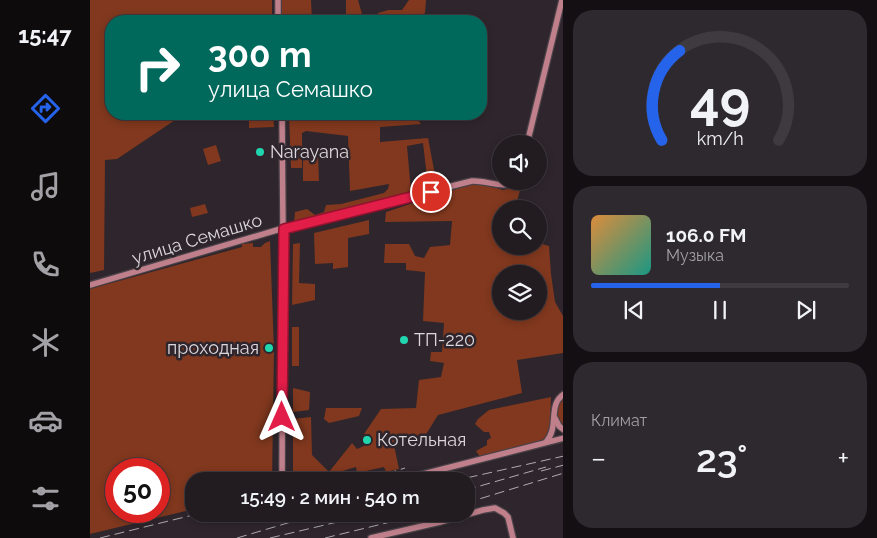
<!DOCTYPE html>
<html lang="ru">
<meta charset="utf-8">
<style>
body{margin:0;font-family:Raleway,sans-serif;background:#2e292e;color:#f1f3f6;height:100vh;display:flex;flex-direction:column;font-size:19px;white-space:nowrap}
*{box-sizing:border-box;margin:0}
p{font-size:16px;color:#a2a1a5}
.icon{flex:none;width:28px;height:28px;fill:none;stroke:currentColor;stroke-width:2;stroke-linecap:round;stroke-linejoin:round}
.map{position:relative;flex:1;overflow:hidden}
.panel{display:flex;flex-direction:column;gap:10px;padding:10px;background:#130f12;width:314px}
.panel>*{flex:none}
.hud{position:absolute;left:15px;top:15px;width:382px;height:105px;border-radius:20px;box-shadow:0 2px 8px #0003,0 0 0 1px #3f3a3f;background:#00695c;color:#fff;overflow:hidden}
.buttons{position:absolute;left:402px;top:135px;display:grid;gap:10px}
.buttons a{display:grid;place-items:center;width:55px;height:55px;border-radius:50%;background:#221c21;box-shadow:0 2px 8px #0003,0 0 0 1px #3f3a3f;font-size:25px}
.speed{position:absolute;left:15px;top:458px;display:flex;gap:10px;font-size:25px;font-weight:700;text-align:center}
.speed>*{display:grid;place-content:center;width:65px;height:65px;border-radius:50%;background:#221c21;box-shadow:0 2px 8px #0003,0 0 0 1px #3f3a3f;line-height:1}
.speed .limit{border:8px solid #d22;background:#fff;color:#111}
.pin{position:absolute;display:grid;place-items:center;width:42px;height:42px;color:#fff;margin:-21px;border:2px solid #fff;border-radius:50%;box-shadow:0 1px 5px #0007}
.me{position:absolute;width:55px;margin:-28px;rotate:0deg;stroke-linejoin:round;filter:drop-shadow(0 0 4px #0008)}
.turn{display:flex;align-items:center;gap:18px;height:105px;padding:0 20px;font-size:22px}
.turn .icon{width:65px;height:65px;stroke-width:2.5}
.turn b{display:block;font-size:35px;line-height:42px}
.big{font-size:38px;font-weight:600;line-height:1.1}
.panel .card{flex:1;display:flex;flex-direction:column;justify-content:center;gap:8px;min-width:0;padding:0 18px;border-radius:20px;background:#2e292e}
.panel .dial{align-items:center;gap:0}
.dial svg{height:130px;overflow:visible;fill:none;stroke:#3f3a3f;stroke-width:7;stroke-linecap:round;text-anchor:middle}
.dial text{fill:#f1f3f6;stroke:none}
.song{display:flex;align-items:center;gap:15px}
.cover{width:60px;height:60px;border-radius:8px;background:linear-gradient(135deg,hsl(30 70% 55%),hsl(170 70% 35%))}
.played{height:5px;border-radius:2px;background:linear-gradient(90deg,#2563eb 50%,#3f3a3f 50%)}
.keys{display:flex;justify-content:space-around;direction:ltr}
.heat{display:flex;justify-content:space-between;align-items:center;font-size:28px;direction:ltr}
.trip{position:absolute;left:95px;top:472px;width:290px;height:50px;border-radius:20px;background:#221c21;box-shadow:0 2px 8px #0003,0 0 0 1px #3f3a3f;font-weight:600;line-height:50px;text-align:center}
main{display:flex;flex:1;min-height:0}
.tab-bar{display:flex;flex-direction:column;width:90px;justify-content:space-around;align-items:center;background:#0e0b0d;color:#a2a1a5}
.tab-bar .icon{width:35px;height:35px}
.tab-bar .active{color:#2563eb}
.tab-bar b{font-size:22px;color:#f1f3f6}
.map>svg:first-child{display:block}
</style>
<main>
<nav class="tab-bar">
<b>15:47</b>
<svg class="icon active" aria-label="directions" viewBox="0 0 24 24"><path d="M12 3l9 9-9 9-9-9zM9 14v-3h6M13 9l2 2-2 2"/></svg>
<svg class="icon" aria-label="music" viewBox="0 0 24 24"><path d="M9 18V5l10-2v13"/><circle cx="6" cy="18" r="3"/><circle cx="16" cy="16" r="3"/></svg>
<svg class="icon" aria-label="phone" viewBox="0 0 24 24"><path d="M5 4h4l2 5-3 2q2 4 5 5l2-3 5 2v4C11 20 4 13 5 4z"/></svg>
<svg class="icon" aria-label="climate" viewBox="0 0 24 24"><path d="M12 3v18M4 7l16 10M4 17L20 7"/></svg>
<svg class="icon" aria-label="car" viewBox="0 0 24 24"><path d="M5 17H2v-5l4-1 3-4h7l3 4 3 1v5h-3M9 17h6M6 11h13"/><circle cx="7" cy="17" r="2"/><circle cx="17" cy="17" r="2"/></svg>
<svg class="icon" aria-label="filters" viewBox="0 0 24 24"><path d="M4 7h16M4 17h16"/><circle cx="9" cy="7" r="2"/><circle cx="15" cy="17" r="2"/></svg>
</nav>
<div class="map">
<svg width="474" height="538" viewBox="0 0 474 538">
<rect width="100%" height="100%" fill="#2e262c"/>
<g fill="#81381e" fill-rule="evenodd">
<polygon points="0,0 182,0 182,21 21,21 21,114 94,114 27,159 15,160 14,270 0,273"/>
<polygon points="190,0 221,0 222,21 190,21"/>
<polygon points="256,0 268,0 274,21 256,21"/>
<polygon points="319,0 336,0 335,13 320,21 288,21 288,13 298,10 312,10"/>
<polygon points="159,114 183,114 184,127 159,128"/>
<polygon points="199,114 323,114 331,124 290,127 290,142 338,138 345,175 337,177 333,143 317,146 321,191 204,225 205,212 217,209 225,215 234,212 236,205 251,204 294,193 298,189 299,184 260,191 258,136 216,131 212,133 212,168 201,168"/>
<polygon points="126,145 131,161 118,165 113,149"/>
<polygon points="213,154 228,154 229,181 213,181"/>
<path d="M387,182l26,8 9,-2 8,2 -5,19h-14v37h38v-3l10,3 2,28 4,28 8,14v37l-46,7 5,33 -84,22 -13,21 -31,9 5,24 -13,3 -2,-5 -27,6 -1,-6 -17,5 1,5 -18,4h-29v-62l18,-2 1,38 17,17 23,-29 5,6 14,-6 -1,-9h-6l17,-25 35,-1 3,-28 22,-3 3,-14 -14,-2 1,-9h11l2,-29 -21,-2 2,-49 -19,-2v-7h-22l1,-19h24l6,12 9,2 6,-11 20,-2 2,-24 -67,1 1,-10zM411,274h38v37h-38z"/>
<polygon points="115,204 118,213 102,217 100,208"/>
<polygon points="279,220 279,234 258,238 258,267 243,269 243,263 225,264 224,233"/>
<path d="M180,241l4,110 -2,130h-78v28l-104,25v-245l152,-42v-3l11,-1v4h8l4,-4zM26,469h43v42h-43z"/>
<polygon points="210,243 209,283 225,284 225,300 202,305 203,244"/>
<rect x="202" y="327" width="7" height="39"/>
<polygon points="203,388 220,392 219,410 203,412"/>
<polygon points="461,397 460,426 455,441 391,458 386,451 397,445 397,440 401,438 399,432 394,432 385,424 388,419 399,410"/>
<path d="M473,397v27c-9,-10 -6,-17 0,-27z"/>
<polygon points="236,408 272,408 269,416 239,423 234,419"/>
</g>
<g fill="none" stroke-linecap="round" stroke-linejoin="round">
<defs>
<g id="secondary">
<polyline points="188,21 188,0"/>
<polyline points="192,114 193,229 192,481"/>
<polyline points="437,144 472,0"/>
<path d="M0,285l187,-55 195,-49c14,-1 33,9 44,0"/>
<polyline points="465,418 469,426 474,430"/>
<path d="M456,442c14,-16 1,-37 18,-48"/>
<polyline points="306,481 474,438"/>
<polyline points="281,538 350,522 393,510 405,508 414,513 418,517 423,538"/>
</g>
</defs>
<use href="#secondary" stroke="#4a4248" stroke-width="8"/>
<use href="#secondary" stroke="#bf7f8b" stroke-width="5.5"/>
<g stroke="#b0aaaf" stroke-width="1" stroke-dasharray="10 5" stroke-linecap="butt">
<polyline points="451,471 474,465"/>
<polyline points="252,481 302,472 315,468"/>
<polyline points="363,481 474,456"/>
<polyline points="376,490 456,467"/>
<polyline points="376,503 474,473"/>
<polyline points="10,538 107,514"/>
<polyline points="147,538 228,514"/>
<polyline points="180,538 281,514"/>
<polyline points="235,538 333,514"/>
</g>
</g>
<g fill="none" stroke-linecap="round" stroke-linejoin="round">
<defs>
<polyline id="route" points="192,417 194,229 341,192"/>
</defs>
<use href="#route" stroke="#92132f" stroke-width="12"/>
<use href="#route" stroke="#e11d48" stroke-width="9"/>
</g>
<g fill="#21d5af" stroke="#2e262c" stroke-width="2">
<circle cx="170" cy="152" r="5"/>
<circle cx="314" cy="340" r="5"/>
<circle cx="179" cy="348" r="5"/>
<circle cx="277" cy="440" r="5"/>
</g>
<g text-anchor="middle" stroke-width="5" stroke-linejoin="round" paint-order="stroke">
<g font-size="18" fill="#dcd7db" stroke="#2e262c" text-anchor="start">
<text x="180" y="158">Narayana</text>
<text x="324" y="346">ТП-220</text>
<text x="169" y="354" text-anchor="end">проходная</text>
<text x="287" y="446">Котельная</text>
</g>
<g font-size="18" fill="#dcd7db" stroke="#2e262c">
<text transform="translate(107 239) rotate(-17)" y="6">улица Семашко</text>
</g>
</g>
</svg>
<div class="buttons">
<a><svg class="icon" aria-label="sound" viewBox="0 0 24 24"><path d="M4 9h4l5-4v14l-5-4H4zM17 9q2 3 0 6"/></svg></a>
<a><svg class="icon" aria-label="search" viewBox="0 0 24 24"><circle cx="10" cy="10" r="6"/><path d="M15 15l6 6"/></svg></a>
<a><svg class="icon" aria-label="layers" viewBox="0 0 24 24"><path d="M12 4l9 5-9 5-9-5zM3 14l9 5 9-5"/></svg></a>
</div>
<div class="speed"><div class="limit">50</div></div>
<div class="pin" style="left:341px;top:192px;background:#d93025"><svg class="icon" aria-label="arrive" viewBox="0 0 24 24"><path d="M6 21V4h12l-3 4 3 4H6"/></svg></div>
<svg class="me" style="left:192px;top:417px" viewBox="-20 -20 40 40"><path d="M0-17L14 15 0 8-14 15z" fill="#e11d48" stroke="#fff" stroke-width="4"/></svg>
<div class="trip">15:49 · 2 мин · 540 m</div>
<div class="hud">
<div class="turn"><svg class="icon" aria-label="right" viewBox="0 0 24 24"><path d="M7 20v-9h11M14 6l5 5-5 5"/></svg><div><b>300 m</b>улица Семашко</div></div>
</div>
</div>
<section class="panel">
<div class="card dial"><svg viewBox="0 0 100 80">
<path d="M14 69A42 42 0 1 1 86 69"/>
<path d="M14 69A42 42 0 0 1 25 14" stroke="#2563eb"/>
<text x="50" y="56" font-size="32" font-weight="700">49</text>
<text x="50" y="72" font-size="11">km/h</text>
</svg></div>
<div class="card">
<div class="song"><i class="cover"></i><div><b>106.0 FM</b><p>Музыка</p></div></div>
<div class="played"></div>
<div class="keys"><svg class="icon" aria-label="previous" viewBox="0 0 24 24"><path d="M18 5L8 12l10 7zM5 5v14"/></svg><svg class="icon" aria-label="pause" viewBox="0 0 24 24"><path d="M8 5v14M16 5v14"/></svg><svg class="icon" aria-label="next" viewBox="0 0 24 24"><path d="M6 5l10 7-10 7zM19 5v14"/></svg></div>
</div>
<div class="card"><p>Климат</p>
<div class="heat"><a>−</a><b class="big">23°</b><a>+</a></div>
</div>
</section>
</main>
